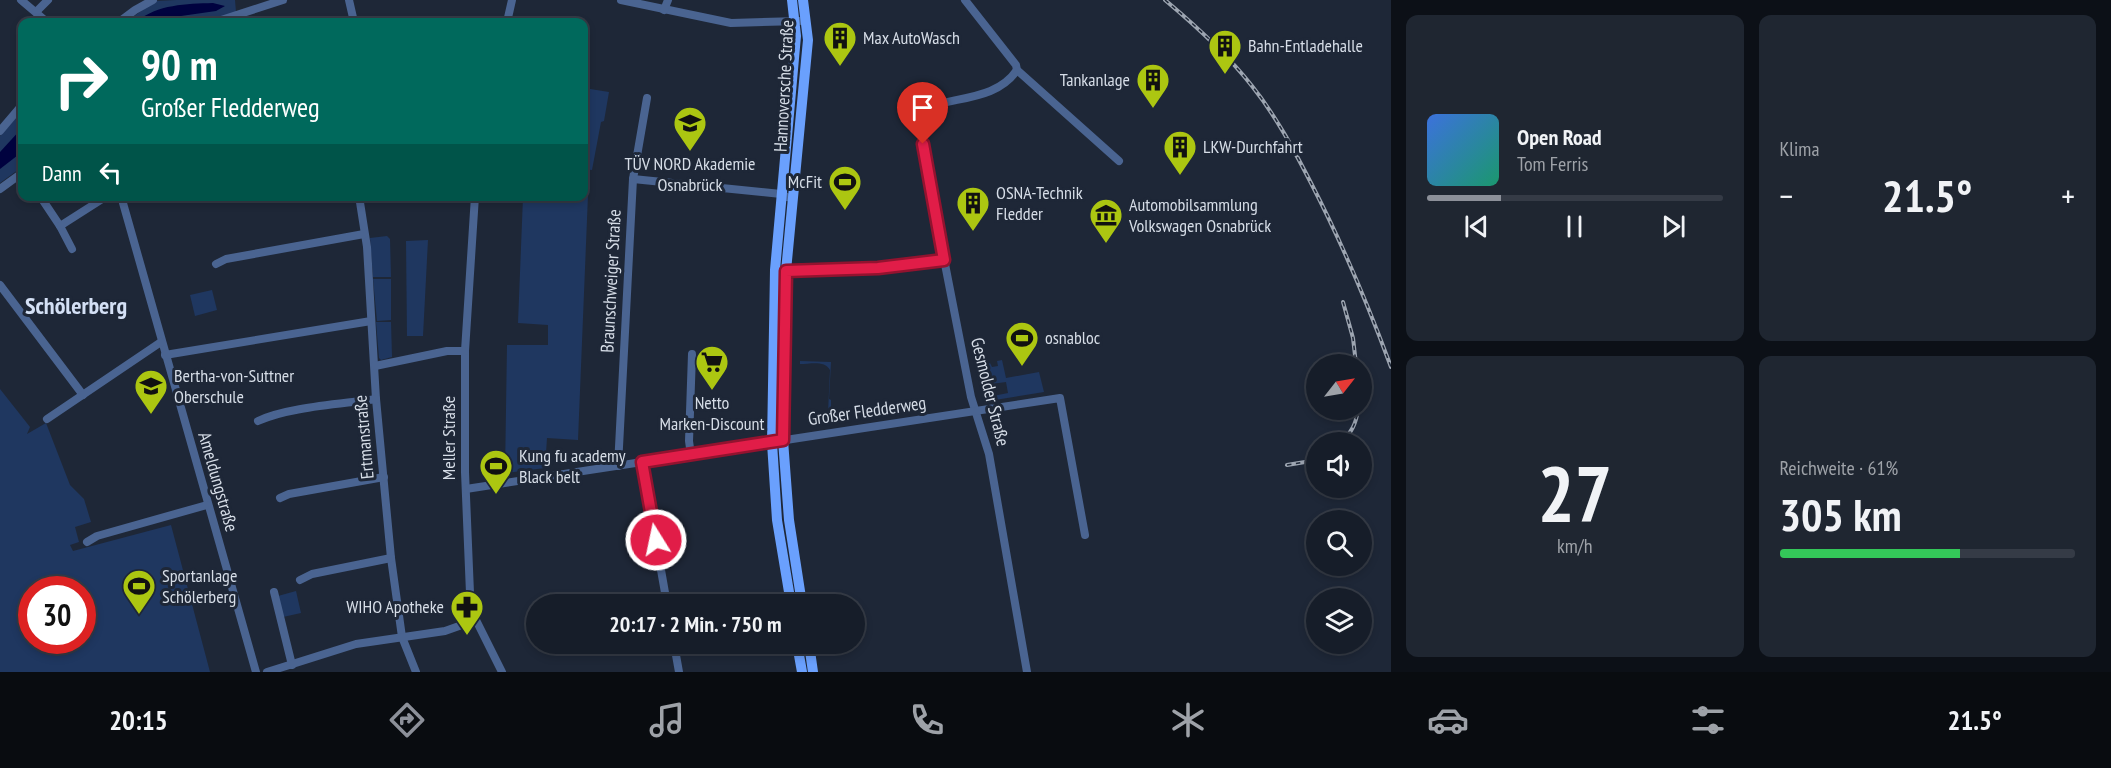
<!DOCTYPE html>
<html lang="de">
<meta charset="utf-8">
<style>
body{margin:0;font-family:"PT Sans Narrow",sans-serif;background:#1f2631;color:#f1f3f6;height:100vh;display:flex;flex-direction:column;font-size:22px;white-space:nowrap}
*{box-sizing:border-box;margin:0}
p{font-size:20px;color:#9ea2a8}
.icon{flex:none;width:33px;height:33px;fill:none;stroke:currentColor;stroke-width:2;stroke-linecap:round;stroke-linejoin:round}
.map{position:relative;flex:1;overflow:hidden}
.panel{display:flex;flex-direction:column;gap:15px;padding:15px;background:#0c1017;width:720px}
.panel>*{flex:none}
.top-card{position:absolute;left:18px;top:18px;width:570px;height:183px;border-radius:12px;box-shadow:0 3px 9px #0003,0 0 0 2px #353b46;background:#00695c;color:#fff;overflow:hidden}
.needle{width:39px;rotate:59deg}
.tools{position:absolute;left:1306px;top:354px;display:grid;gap:12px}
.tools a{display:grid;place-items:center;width:66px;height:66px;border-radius:50%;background:#161d29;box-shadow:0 3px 9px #0003,0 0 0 2px #353b46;font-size:30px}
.speed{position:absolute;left:18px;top:576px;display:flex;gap:12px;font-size:30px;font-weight:700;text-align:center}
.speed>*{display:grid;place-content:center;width:78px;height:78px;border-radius:50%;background:#161d29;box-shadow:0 3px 9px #0003,0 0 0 2px #353b46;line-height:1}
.speed .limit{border:9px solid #d22;background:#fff;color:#111}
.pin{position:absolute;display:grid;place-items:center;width:51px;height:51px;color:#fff;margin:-62px -26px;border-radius:50% 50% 50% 0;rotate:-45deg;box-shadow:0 0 6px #0007}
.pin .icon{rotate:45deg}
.me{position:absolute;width:66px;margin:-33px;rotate:350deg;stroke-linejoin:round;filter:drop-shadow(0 0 4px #0008)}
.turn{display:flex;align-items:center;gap:21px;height:126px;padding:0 24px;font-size:27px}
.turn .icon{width:78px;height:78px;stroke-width:2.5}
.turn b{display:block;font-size:42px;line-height:51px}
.then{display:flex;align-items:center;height:57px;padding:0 24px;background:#0003;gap:12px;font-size:22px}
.big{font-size:45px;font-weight:700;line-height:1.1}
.panel .widget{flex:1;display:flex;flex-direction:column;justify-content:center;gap:9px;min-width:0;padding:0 21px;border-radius:12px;background:#1f2631}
.panel .dial{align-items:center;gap:0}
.dial b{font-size:78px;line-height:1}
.song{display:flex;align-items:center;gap:18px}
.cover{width:72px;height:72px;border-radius:9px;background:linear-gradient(135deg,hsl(220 70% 55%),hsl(160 70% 35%))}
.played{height:6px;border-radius:3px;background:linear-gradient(90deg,#8c9099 25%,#353b46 25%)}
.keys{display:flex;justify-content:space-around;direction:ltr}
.heat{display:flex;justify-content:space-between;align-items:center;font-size:33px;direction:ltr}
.charge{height:9px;border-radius:4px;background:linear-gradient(90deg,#34c759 61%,#353b46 0)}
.panel .tiles{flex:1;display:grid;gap:15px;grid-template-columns:repeat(2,1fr)}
.trip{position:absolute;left:526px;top:594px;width:339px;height:60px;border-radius:30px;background:#161d29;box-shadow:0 3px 9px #0003,0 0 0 2px #353b46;font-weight:700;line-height:60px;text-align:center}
.tab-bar{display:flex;height:96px;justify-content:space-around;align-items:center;background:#090c10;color:#9ea2a8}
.tab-bar .icon{width:42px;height:42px}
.tab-bar .on{color:#8c9099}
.tab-bar b{font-size:27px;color:#f1f3f6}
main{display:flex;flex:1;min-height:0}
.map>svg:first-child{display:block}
</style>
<main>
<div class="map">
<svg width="1391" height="672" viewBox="0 0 1391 672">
<rect width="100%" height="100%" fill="#1e2737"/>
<g fill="#1f3760" fill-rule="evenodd">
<polygon points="176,0 235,0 236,12 208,22 126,22 155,1"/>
<polygon points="584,88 609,92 604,121 601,122 592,170 584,169"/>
<polygon points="22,111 22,167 0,183 0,136"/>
<polygon points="584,194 588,195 578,440 547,438 545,468 505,473 507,345 548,345 548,325 518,323 523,197 584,196"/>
<polygon points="387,236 390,239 391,277 373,277 370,238"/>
<polygon points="428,240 423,336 407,336 406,241"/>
<polygon points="373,279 391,279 391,320 377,321"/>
<polygon points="212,290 217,310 195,316 190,295"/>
<polygon points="376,322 391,322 392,357 381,360 379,358"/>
<polygon points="1002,360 1006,378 1039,372 1044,392 995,400 993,396 1008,393 1006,382 991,384 986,364 990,363 992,367 998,366 997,361"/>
<path d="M800,361l31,1 -2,37 2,1v18l-6,1 3,-6 2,-43c-5,-10 -20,-6 -30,-6z"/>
<path d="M0,389l30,38 -3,7 19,-11 24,62 14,14 7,23 -16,5 4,15 -9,3 3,6 98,-26 39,147h-210zM32,590h50v50h-50z"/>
<polygon points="296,591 301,613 283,617 278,596"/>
</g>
<g fill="#00023f">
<path d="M213,3l12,3 -9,5 -35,5 -17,6h-28c22,-18 50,-18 77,-19z"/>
<polygon points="22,128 22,152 0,169 0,152"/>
</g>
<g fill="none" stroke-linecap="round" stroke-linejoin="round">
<g stroke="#4a6491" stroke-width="8">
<polyline points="21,0 47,22"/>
<polyline points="349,0 354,22"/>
<polyline points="621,0 731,23 800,21"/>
<polyline points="965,0 1016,65 1017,70 1119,161"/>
<polyline points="664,10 668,0"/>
<polyline points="36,12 48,0"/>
<polyline points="119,22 135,10 153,0"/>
<polyline points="215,22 283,0"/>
<polyline points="507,22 512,0"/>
<path d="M1017,70c-21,31 -63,26 -93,39l-5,5v7l25,138 27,138 18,57 38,218"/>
<polyline points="0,131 22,105"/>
<polyline points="633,179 781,194 787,197"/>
<polyline points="0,189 22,173"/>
<polyline points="40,196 60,226 72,249"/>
<polyline points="121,196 256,672"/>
<polyline points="359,196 367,247 376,399 391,558 402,637 416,672"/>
<polyline points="475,196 465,351 465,472 470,593 476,620 502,672"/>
<polyline points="60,226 107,196"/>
<polyline points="216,264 226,259 364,234"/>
<polyline points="780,271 878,268 944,259"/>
<polyline points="0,285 83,395"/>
<polyline points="165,355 371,321"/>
<polyline points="375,366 447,351 465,351"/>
<polyline points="47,419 161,342"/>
<path d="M258,421c29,-14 85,-17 118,-22"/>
<polyline points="691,455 689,441 692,354"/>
<polyline points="642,462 667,604"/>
<polyline points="618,466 633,179 647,98"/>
<polyline points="466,489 1060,398 1085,535"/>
<polyline points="280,498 289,494 384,477"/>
<polyline points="87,542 97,536 207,505"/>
<polyline points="300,580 312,574 391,558"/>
<polyline points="274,592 292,665"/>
<polyline points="674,644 679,672"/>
<polyline points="267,672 356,644 445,631 476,620"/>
</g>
<g stroke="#6aa0fd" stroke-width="10">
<polyline points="791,604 777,520 772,443 775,270 796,36 792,0"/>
<polyline points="802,604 789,520 783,440 786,271 808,40 803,0"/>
<polyline points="797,644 802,672"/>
<polyline points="809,644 813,672"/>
</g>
<defs>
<g id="rail">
<path d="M1165,0c31,26 62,54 87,86 24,30 42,64 59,97 32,62 56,119 80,184"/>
<polyline points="1343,302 1353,338 1356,364"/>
<path d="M1342,442c10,-10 14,-19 16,-32"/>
<polyline points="1287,465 1317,460"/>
</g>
</defs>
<use href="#rail" stroke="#9da5b1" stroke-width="4"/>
<use href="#rail" stroke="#1e2737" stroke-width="1.5" stroke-dasharray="4.5" stroke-linecap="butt"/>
</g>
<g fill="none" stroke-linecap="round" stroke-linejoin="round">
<defs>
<polyline id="route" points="656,540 642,462 783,440 786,271 878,268 944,260 923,144"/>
</defs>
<use href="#route" stroke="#92132f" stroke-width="15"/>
<use href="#route" stroke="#e11d48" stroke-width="10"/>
</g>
<defs>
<symbol id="building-pin" viewBox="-11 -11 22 30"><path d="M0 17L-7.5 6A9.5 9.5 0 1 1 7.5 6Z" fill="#acc611" stroke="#1e2737"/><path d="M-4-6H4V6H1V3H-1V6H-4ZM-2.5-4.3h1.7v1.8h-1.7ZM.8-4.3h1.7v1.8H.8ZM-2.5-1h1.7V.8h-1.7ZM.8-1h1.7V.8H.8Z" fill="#111"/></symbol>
<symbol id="school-pin" viewBox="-11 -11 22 30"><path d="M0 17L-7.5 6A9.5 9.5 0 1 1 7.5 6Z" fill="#acc611" stroke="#1e2737"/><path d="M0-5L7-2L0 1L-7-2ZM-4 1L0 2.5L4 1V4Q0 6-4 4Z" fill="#111"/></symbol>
<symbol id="stadium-pin" viewBox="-11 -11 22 30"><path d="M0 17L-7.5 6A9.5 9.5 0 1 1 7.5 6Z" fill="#acc611" stroke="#1e2737"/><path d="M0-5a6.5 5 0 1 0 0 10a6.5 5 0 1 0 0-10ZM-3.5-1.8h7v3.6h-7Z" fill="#111"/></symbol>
<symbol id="museum-pin" viewBox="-11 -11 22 30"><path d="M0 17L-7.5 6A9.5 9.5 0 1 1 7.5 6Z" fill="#acc611" stroke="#1e2737"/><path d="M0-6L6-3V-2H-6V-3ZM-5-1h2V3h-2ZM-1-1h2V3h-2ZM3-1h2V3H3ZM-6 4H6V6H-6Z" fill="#111"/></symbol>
<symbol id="supermarket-pin" viewBox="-11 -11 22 30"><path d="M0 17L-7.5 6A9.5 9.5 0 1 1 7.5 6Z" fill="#acc611" stroke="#1e2737"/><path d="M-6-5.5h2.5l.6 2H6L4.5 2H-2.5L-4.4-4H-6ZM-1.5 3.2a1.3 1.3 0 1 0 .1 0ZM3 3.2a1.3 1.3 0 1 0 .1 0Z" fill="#111"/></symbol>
<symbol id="pharmacy-pin" viewBox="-11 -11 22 30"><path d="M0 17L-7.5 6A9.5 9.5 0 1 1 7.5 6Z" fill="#acc611" stroke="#1e2737"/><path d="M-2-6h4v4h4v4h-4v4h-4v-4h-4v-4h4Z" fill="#111"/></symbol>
</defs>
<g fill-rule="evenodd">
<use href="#building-pin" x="821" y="19" width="38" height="52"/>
<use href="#building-pin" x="1206" y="27" width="38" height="52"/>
<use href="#building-pin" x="1134" y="61" width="38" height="52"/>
<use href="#school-pin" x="671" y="104" width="38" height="52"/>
<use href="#building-pin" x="1161" y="128" width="38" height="52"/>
<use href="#stadium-pin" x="826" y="163" width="38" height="52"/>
<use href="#building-pin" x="954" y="184" width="38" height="52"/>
<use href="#museum-pin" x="1087" y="196" width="38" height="52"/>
<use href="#stadium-pin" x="1003" y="319" width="38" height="52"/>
<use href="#supermarket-pin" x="693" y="343" width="38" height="52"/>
<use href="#school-pin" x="132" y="367" width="38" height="52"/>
<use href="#stadium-pin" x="477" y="447" width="38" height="52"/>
<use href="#stadium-pin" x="120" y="567" width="38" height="52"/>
<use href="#pharmacy-pin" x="448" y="588" width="38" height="52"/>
</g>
<g text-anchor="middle" stroke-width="6" stroke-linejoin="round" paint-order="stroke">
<g font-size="18" fill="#d6dde7" stroke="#1e2737" text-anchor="start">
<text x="863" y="44">Max AutoWasch</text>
<text x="1248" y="52">Bahn-Entladehalle</text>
<text x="1130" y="86" text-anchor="end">Tankanlage</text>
<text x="1203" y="153">LKW-Durchfahrt</text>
<text x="690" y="170" text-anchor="middle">TÜV NORD Akademie<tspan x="690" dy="21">Osnabrück</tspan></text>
<text x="822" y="188" text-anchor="end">McFit</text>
<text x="996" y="199">OSNA-Technik<tspan x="996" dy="21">Fledder</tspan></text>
<text x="1129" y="211">Automobilsammlung<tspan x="1129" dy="21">Volkswagen Osnabrück</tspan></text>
<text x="1045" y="344">osnabloc</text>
<text x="174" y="382">Bertha-von-Suttner<tspan x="174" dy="21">Oberschule</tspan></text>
<text x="712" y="409" text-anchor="middle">Netto<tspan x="712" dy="21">Marken-Discount</tspan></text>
<text x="519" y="462">Kung fu academy<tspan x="519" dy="21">Black belt</tspan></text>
<text x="162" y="582">Sportanlage<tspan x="162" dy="21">Schölerberg</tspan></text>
<text x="444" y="613" text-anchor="end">WIHO Apotheke</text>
</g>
<g font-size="18" fill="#d6dde7" stroke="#1e2737">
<text transform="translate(784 86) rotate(-87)" y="6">Hannoversche Straße</text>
<text transform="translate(611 281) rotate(-87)" y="6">Braunschweiger Straße</text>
<text transform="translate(990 392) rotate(76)" y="6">Gesmolder Straße</text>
<text transform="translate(867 411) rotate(-8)" y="6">Großer Fledderweg</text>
<text transform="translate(364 437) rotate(-95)" y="6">Ertmanstraße</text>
<text transform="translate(449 438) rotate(-90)" y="6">Meller Straße</text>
<text transform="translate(218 482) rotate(74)" y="6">Ameldungstraße</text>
</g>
<g font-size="24" font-weight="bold" fill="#d4e0f5" stroke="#1e2737">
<text x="76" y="314">Schölerberg</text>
</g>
</g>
</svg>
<div class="tools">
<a><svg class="needle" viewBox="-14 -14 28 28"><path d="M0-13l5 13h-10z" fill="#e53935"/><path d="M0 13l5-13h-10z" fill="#9ea2a8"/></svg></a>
<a><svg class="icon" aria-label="sound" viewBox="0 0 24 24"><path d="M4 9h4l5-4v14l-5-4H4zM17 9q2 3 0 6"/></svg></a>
<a><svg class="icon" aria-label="search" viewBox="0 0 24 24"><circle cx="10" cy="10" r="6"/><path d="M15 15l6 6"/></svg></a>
<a><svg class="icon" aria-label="layers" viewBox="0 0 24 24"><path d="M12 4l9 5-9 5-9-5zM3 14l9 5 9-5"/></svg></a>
</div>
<div class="speed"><div class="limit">30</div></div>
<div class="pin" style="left:923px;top:144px;background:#d93025"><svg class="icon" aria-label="arrive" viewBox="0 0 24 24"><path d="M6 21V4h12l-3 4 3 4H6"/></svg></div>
<svg class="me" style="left:656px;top:540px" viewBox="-20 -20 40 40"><circle r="17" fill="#e11d48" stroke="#fff" stroke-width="3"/><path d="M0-11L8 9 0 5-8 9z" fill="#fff"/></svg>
<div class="trip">20:17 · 2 Min. · 750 m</div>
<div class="top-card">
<div class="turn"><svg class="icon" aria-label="right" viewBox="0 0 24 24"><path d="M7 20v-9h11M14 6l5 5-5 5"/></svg><div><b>90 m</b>Großer Fledderweg</div></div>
<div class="then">Dann<svg class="icon" aria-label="left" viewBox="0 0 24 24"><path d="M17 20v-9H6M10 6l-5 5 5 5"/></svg></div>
</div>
</div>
<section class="panel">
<div class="tiles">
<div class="widget">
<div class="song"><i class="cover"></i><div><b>Open Road</b><p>Tom Ferris</p></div></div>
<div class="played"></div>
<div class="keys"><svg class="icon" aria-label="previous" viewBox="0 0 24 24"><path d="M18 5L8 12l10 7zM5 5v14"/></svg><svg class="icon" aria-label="pause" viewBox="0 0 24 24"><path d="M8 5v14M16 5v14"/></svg><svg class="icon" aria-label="next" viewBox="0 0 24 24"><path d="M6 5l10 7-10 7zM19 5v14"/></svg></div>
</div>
<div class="widget"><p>Klima</p>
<div class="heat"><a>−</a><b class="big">21.5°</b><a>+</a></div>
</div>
<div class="widget dial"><b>27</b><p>km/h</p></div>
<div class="widget"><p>Reichweite · 61%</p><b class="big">305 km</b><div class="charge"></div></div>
</div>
</section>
</main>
<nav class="tab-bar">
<b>20:15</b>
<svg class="icon on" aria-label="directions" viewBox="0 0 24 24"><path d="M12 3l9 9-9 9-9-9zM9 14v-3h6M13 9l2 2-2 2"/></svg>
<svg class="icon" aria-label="music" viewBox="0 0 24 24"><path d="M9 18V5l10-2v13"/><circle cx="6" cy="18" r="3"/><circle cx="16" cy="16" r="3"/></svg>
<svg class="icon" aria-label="phone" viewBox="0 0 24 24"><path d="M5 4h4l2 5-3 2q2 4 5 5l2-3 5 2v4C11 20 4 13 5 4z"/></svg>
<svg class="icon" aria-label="climate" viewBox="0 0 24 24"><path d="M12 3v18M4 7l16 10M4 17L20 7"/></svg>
<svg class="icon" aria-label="car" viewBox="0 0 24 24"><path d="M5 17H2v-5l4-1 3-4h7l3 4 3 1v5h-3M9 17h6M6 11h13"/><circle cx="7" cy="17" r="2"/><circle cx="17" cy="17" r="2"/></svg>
<svg class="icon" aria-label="filters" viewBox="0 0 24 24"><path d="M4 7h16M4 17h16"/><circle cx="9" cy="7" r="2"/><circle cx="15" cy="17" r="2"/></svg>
<b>21.5°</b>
</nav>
